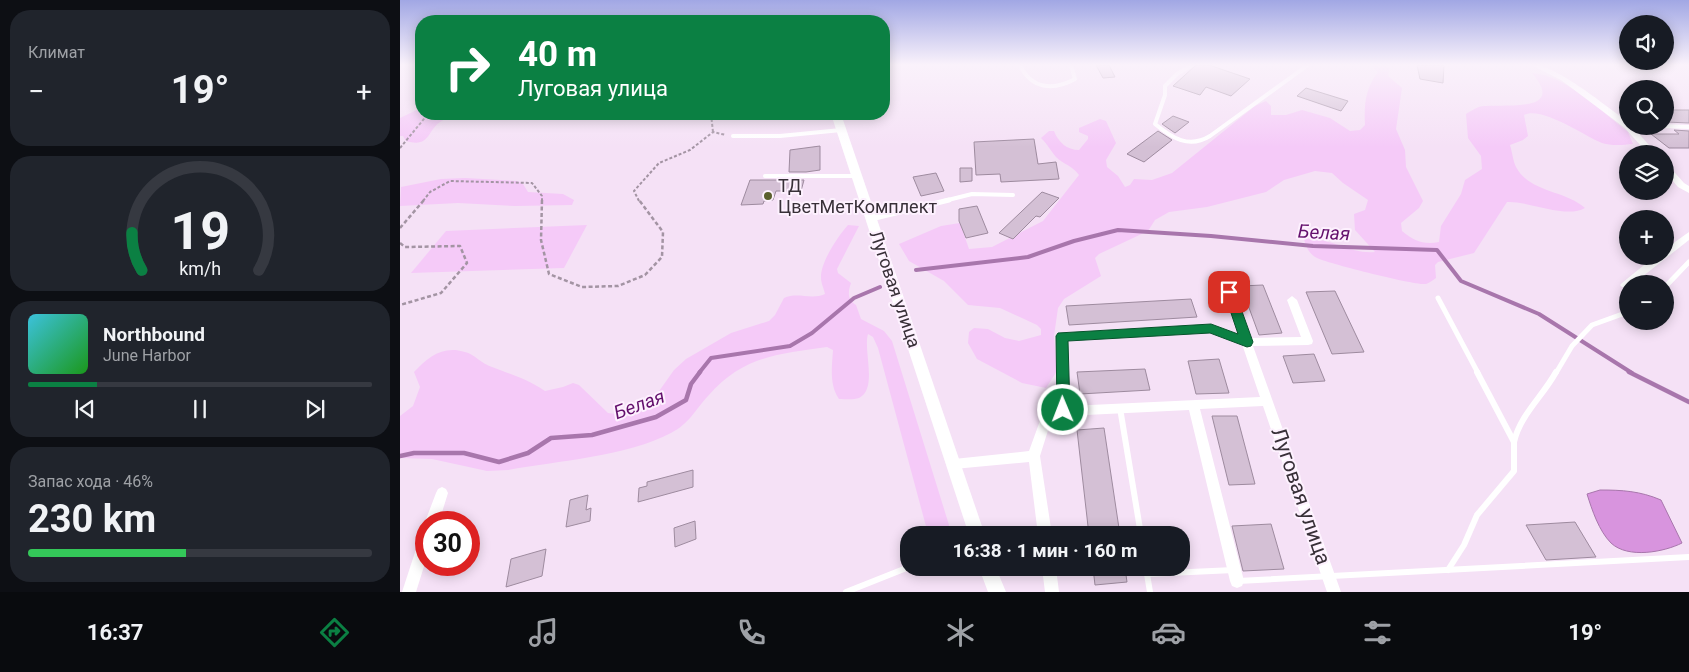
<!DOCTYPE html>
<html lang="ru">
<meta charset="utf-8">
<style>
body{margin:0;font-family:Roboto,sans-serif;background:#20242c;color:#f1f3f6;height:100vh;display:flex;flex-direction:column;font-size:19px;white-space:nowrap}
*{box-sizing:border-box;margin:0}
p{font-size:16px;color:#9ea1a6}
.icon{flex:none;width:28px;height:28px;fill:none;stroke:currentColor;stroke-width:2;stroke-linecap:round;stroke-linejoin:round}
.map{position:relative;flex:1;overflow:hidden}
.drawer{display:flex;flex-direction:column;gap:10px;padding:10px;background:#0d0f14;width:400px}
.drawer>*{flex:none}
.guide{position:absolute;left:15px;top:15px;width:475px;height:105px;border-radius:20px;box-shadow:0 2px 12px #0003;background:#0b8043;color:#fff;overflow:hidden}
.tools{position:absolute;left:1219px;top:15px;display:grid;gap:10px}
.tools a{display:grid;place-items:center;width:55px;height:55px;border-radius:50%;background:#171b24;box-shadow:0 2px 12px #0003;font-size:25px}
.speed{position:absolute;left:15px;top:511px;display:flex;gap:10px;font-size:25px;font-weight:700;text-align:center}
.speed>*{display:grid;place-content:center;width:65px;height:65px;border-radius:50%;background:#171b24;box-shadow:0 2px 12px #0003;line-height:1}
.speed .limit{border:8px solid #d22;background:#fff;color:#111}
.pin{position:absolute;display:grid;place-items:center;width:42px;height:42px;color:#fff;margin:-21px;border-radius:10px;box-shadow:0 2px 8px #0006}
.me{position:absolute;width:55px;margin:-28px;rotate:359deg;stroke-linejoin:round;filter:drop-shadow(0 0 4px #0008)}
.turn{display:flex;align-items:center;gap:18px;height:105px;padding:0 20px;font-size:22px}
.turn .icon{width:65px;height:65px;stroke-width:2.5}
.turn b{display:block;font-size:35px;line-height:42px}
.big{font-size:38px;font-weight:700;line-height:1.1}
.drawer .card{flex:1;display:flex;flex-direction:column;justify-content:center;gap:8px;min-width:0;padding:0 18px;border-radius:20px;background:#20242c}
.drawer .dial{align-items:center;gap:0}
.dial svg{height:130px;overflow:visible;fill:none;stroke:#363941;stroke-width:7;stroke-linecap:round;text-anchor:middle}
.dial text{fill:#f1f3f6;stroke:none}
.song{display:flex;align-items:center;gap:15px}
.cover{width:60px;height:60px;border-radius:8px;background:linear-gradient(135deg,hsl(190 70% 55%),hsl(120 70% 35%))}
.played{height:5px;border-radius:2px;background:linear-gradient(90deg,#0b8043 20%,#363941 20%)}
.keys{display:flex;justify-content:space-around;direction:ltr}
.heat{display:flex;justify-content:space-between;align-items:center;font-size:28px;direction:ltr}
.charge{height:8px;border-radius:4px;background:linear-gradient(90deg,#34c759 46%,#363941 0)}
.trip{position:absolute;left:500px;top:526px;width:290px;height:50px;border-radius:20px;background:#171b24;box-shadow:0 2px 12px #0003;font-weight:700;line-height:50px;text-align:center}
.menu{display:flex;height:80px;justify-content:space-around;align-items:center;background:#090b0e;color:#9ea1a6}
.menu .icon{width:35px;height:35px}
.menu .on{color:#0b8043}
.menu b{font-size:22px;color:#f1f3f6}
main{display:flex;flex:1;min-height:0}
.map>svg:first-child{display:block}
</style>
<main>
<section class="drawer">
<div class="card"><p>Климат</p>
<div class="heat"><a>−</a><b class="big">19°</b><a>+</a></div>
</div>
<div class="card dial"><svg viewBox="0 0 100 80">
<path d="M14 69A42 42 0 1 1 86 69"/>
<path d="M14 69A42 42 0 0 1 8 46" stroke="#0b8043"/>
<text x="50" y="56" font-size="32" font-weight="700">19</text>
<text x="50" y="72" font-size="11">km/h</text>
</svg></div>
<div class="card">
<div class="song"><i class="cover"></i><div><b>Northbound</b><p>June Harbor</p></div></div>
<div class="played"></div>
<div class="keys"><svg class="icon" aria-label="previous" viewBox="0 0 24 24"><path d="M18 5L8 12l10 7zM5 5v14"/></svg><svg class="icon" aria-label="pause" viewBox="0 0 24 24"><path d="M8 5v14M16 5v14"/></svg><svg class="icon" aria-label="next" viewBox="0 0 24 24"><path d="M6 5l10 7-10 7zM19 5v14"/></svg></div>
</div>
<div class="card"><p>Запас хода · 46%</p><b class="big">230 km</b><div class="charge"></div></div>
</section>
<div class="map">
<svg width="1289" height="592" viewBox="0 0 1289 592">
<rect width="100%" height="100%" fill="#f5e1f6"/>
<g fill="#f5caf8">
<path d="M971,65h19l-2,11 14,12 -6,41 9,21 1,17 17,34 -4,7 -18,15 1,8c12,10 22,14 37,11l2,-16 20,-32 4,-14 17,-11 -1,-13 -13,-18 -2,-24c5,-3 12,-8 18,-8 21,-2 83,7 48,-33 34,2 70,39 96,59l5,12c-11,1 -21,2 -31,-1 -18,-7 -60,-37 -78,-28l4,21 -5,4 -13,5c2,6 3,16 6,22 14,26 49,23 69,41 -19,11 -55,-7 -78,-6l-33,51 -36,9 -3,3 1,13c-3,2 -7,5 -10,6 -9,2 -100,-21 -109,-26 -8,-4 -11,-11 -13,-19 25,-3 47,16 71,13l-20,-22 -1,-16 11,-4 3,-10 -25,-17 -11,-10 -17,-2 -31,9 -18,12 -59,15 -38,5 -14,8 -7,11 -49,23 -4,4 6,18 -37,23 -6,9 -4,28 3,35 -11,17 -24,-5 -45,-24 -9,-16 1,-11 5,-4 14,1 17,9 14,3 22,-6v-6l-4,-4 -37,-17 -32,-3 -24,-24 -35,-20 -10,-17 42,-18 19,-3 9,26 23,-2 51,-26 36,-46c-6,-9 -16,-11 -23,-18 -5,-6 -8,-12 -15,-19l8,-7h5c4,11 13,19 25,19l9,-11v-3l-9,-4v-4l21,-9 6,2 10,22 -10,17 1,7 11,9 7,11 5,-2 4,-6 18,1 20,-7 83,-67 11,-5 5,5v9h15l16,-5 28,8 20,13 10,-1 5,-5c-1,-20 0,-36 13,-53z"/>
<path d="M21,108v6h54c-11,1 -26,1 -35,8 -13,9 -10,26 -34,19l-3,-5h-3v-18z"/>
<polygon points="65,178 117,181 123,184 128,192 163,194 174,200 172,205 115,206 58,203 0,206 1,187 41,179"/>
<polygon points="187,225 164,268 11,273 46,231"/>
<path d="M448,225l11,1 -22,43 1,4 13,10c-3,9 -4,16 5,22l5,14 23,12 8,10 57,184 -1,10h-18l-3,-5 -49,-182 -5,-11 -5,-3c-5,16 10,55 -9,64 -5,2 -14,1 -20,1 -10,-14 -7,-33 -6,-49l-6,-3c-49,7 -84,9 -119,49 -14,15 -18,27 -37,37 -43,23 -114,28 -163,37l-21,1 -55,-12 -32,-1v-42l13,-10 7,-19 -6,-15c14,-15 29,-27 51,-20 9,2 17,12 27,15 20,8 34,11 53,24l18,-4 10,-4 6,2 29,28 8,1 18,-4 23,-16 17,-24 12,-11 45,-26 38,-12 6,-6 9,-17c13,-6 28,2 41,-4 -1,-5 -4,-11 -4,-16 -1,-15 17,-42 27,-53z"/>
</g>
<path fill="#d894de" stroke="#a876ac" d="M1200,490c22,0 40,1 61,10l21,43c-18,9 -54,16 -71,0 -12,-12 -19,-33 -24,-49z"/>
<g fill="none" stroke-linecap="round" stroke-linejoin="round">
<g stroke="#a876ac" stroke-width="4">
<polyline points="516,270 628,257 674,241 718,230 811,236 913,246 1037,250 1061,281 1139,314 1232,373"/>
<polyline points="299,373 311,358 390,346 412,333 454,298 480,287"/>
</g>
<g stroke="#a876ac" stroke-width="4.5">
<polyline points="1229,372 1289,402"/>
<polyline points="0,456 14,453 64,453 99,462 128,453 151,438 192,435 256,417 286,400 291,384 300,372"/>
</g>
</g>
<g fill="#d4c0d5" stroke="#9e8b9f">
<polygon points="696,65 709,65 715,77 703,78"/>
<polygon points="796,65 809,65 850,79 831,96 806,87 800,95 773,86"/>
<polygon points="1017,65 1044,65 1043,83 1020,79"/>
<polygon points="906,88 948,101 941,111 897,96"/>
<polygon points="1265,110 1289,110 1289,123 1266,122"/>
<polygon points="773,116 789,122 775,133 762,124"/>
<polygon points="1274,130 1289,131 1289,148 1269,148 1251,134 1279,134"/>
<polygon points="758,131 772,140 744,162 727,154"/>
<polygon points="634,139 638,164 656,162 659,179 601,182 600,174 576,175 574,142"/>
<polygon points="420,146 420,170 406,172 389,172 390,150"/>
<polygon points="560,168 572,168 572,181 560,182"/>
<polygon points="536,173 544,191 521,196 513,177"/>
<polygon points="350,180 404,180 401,191 376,191 373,200 364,201 363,204 341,205"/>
<polygon points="642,192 659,198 640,217 636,216 613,239 599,233"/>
<polygon points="577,206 588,233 566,238 559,221 559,209"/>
<polygon points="863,285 882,333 859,335 841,286"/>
<polygon points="935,291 964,352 932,354 906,292"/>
<polygon points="791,299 797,317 669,325 666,306"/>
<polygon points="914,354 925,381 893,383 883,356"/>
<polygon points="819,359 829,393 796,394 788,361"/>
<polygon points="745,369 750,390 680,394 677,372"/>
<polygon points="812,416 837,416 855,484 829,485"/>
<polygon points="704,428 720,535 689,535 677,430"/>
<polygon points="293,470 293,487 238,502 239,488 247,486 247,482"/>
<polygon points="188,495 186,510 191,508 190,521 166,527 170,500"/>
<polygon points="295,521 296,539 275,547 274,528"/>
<polygon points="1175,522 1196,557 1146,560 1126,525"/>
<polygon points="871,524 884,569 843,571 832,526"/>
<polygon points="146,549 142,576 106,587 111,559"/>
<polygon points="693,568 725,568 727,582 695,585"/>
</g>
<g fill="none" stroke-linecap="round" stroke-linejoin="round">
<g stroke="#a394a3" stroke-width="2" stroke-dasharray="3 2" stroke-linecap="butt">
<polyline points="311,114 313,132"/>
<polyline points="0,148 28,114"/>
<polyline points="23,201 30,192 50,181 132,183 142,196 142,201"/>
<polyline points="239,201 234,191 259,163 290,150 313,132 326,135"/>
</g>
<g stroke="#a394a3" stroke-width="2.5" stroke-dasharray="4 2.5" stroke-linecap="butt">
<polyline points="142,200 141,240 149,274 182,287 218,286 245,275 262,257 263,232 239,200"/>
<polyline points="0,228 24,200"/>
<polyline points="0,243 5,247 60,246 67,263 41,293 0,305"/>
</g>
<g stroke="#fff" stroke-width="4">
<path d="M620,65c11,24 33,26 55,14l-4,-14"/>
<path d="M792,65l-15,9 -12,12v9l-10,29c17,14 34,25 55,12l98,-71"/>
<polyline points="333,136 380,136 441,130"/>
<polyline points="365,176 457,176"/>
<polyline points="544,201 572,194 613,195"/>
</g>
<g stroke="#fff" stroke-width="5">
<polyline points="471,219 549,200"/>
<polyline points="1265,287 1289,262"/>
<polyline points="1038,298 1078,373"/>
<polyline points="1156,373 1172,346 1192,325 1228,312"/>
</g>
<g stroke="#fff" stroke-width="6">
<polyline points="720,408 741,535"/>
<path d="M1114,442c6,-27 29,-46 42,-70"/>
<polyline points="746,568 750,592"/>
<polyline points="1048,570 1064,545 1077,515 1114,471 1114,442 1077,372"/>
<polyline points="747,574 834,570"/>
<polyline points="838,581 1289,557"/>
<polyline points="446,592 509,567"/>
</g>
<g fill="#fff" fill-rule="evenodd">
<path d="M1131,65c22,-3 77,43 97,57v4h4l25,28h-9l-23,-26 -64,-48z"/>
<polygon points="1265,124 1289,125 1289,129 1262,128 1261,126 1265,126"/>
<polygon points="1265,165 1268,165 1284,183 1289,186 1289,193 1278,187 1265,172"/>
<polygon points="1289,232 1289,240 1233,284 1228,284 1228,288 1222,287 1220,285 1222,283 1255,256 1265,256 1265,249"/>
<path d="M829,288l5,4 16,46 51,-1 -14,-37 5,-4 5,4 16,41 -1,3 -4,1 -55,1 88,246h-14l-64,-186 -63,3 44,172 -2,5 -5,2 -5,-2 -2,-5 -41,-171 -124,6 -15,8 -10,32 12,79h-14l-9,-73 -75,7 -4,-1 -2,-4 2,-4 4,-1 75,-8 12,-33 16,-9v-73l1,-3 153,-9 28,10 -15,-42zM810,332l32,12 18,53 -191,9 -2,-66z"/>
<polygon points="42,487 46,489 48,493 39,522 26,522 26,524 25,522 36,493 38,489"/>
<polygon points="26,534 26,560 16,592 2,592 19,540 21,535"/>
<polygon points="642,568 656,568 659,592 645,592"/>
</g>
<g fill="#fff" fill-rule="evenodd">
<polygon points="431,114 441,114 585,535 569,535"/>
<polygon points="579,568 596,568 606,592 588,592"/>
</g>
</g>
<linearGradient id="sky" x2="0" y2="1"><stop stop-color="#a1a7e4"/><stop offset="0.44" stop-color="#faf2fb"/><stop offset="1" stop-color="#faf2fb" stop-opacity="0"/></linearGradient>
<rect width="1289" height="147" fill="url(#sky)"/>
<polygon fill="#0b8043" stroke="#07532c" points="829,288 835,292 853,342 851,346 847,347 810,333 668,341 670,410 668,414 663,416 659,414 657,410 656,336 658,333 811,324 838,334 824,292"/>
<circle fill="#5a5f2d" stroke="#fdf1fe" stroke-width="2" cx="368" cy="196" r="5"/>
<g text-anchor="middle" stroke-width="4" stroke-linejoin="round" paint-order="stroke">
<g font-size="18" fill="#383038" stroke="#fdf1fe" text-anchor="start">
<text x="378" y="192">ТД<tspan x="378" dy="21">ЦветМетКомплект</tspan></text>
</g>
<g font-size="18" fill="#383038" stroke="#fdf1fe">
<text transform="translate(495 289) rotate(71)" y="6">Луговая улица</text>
</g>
<g font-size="19" font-style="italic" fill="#64106d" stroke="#fdf1fe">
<text transform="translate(924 232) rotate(3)" y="7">Белая</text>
<text transform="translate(239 404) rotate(-20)" y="7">Белая</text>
</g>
<g font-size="21" fill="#383038" stroke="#fdf1fe">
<text transform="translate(901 496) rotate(71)" y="7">Луговая улица</text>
</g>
</g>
</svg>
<div class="tools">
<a><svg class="icon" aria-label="sound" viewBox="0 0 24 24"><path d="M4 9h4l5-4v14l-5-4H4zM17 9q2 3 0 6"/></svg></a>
<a><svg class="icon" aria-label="search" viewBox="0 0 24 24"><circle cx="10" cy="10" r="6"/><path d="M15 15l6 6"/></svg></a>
<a><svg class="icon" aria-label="layers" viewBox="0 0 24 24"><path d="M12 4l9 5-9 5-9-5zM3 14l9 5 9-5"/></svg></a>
<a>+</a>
<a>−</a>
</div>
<div class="speed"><div class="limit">30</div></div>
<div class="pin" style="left:829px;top:292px;background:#d93025"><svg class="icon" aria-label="arrive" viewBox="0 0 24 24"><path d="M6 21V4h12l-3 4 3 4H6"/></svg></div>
<svg class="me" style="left:663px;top:410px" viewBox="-20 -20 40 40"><circle r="17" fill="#0b8043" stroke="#fff" stroke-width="3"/><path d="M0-11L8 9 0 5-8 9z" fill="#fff"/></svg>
<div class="trip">16:38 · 1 мин · 160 m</div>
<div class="guide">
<div class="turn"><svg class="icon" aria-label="right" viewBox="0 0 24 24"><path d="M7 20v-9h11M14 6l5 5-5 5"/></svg><div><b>40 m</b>Луговая улица</div></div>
</div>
</div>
</main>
<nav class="menu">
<b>16:37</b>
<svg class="icon on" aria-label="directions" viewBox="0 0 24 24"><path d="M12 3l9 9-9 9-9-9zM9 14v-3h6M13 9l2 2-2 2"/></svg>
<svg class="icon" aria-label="music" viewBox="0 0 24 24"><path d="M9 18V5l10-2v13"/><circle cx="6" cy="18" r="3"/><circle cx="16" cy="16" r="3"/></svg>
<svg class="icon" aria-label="phone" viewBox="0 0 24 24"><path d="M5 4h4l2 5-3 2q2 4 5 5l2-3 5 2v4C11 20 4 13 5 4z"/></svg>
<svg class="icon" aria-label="climate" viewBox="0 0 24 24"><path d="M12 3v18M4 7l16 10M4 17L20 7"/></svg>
<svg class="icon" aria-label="car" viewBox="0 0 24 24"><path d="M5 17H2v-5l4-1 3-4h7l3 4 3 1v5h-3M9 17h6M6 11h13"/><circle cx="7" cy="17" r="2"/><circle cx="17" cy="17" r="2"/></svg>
<svg class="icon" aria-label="filters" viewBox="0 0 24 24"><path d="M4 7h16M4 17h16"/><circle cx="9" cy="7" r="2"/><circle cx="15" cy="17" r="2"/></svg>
<b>19°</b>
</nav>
